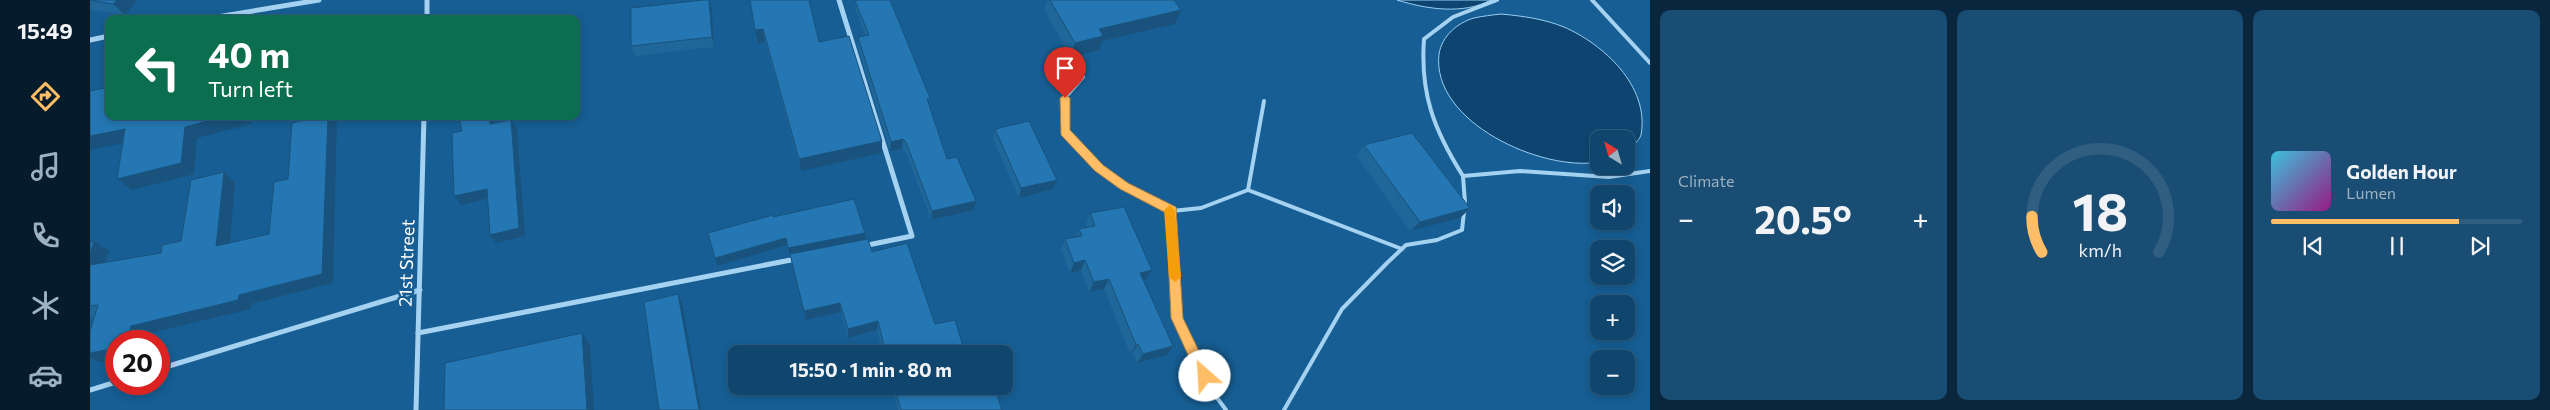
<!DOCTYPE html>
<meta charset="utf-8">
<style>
body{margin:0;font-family:Commissioner,sans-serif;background:#194d73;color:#f1f3f6;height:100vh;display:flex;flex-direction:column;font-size:19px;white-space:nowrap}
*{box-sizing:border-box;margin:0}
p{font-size:16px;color:#9cb1c2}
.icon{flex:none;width:28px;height:28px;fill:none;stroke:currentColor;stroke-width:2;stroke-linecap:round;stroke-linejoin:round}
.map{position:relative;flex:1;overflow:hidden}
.panel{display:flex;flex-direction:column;gap:10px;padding:10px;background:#09263c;width:900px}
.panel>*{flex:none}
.guide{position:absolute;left:15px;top:15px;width:475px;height:105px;border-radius:10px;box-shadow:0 2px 8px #0003,0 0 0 1px #305e81;background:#0b6e4f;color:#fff;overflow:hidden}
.needle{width:32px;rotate:323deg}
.tools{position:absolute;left:1500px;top:130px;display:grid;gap:10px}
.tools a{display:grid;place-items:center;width:45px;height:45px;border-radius:10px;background:#10466e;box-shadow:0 2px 8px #0003,0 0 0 1px #305e81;font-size:25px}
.speed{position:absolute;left:15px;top:330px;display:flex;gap:10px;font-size:25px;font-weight:700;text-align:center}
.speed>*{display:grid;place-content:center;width:65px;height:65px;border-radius:50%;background:#10466e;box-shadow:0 2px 8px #0003,0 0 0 1px #305e81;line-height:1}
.speed .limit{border:8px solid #d22;background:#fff;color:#111}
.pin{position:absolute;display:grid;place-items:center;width:42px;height:42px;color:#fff;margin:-51px -21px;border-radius:50% 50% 50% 0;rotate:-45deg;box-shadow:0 0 5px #0007}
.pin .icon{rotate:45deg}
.me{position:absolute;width:55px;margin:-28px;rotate:334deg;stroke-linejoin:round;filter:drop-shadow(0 0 4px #0008)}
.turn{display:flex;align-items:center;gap:18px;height:105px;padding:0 20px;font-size:22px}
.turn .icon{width:65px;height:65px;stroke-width:2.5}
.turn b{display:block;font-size:35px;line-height:42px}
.big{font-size:38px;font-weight:700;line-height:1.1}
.panel .widget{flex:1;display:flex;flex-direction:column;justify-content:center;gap:8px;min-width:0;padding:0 18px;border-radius:10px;background:#194d73}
.panel .dial{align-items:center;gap:0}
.dial svg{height:130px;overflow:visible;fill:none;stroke:#305e81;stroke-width:7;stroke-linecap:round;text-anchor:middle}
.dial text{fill:#f1f3f6;stroke:none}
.song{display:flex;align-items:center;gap:15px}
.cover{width:60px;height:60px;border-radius:8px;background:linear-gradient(135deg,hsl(190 70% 55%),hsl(310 70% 35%))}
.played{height:5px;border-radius:2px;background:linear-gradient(90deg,#ffbe65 75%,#305e81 75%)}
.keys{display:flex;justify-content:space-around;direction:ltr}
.heat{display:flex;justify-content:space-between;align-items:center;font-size:28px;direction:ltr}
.panel .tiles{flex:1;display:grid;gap:10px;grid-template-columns:repeat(3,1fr)}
.trip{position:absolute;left:638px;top:345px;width:285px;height:50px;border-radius:10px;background:#10466e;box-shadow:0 2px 8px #0003,0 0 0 1px #305e81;font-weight:700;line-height:50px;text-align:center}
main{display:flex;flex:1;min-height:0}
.menu{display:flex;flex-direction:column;width:90px;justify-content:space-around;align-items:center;background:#061c2c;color:#9cb1c2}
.menu .icon{width:35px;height:35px}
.menu .current{color:#ffbe65}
.menu b{font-size:22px;color:#f1f3f6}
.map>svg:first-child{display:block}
</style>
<main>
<nav class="menu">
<b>15:49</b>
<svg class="icon current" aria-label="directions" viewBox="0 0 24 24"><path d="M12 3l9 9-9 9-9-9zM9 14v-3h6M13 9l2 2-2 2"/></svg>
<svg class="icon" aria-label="music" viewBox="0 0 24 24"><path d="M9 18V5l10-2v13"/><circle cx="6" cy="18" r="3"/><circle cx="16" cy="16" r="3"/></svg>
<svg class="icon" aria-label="phone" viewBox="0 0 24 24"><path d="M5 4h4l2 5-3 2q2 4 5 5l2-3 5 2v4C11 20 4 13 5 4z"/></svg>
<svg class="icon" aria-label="climate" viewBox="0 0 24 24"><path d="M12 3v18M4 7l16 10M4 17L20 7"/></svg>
<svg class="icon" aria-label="car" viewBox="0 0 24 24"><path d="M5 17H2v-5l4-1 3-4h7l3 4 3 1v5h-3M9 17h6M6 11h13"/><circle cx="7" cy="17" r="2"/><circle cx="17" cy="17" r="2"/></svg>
</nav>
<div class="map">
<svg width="1560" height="410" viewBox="0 0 1560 410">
<rect width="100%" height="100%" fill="#165e93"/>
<g fill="#0e4570" stroke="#98cff4">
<path d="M1307,0h94c-28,15 -65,9 -94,0z"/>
<path d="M1411,14c22,2 43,5 63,13 39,17 86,59 77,108 -2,6 -10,12 -15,17v-13h-27v23c-57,10 -168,-40 -160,-108 3,-18 18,-31 35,-36 9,-2 18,-3 27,-4z"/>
</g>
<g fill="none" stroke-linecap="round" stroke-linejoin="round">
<g stroke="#a5d2f1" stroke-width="4">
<polyline points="1502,0 1560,63"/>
<polyline points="993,77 975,98 975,131 1009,168 1034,186 1082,211"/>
<path d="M1373,176c-29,-46 -43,-82 -39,-137l29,-22 44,-17"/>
<polyline points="1158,190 1174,101"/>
<polyline points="1136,410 1122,391 1087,318 1082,211 1111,208 1158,190 1312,249"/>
<polyline points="1194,410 1252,309 1297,263 1316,245 1347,240 1372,230 1375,203 1373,176 1430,171 1519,177 1560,171"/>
</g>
<g stroke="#a5d2f1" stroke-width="5">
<polyline points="337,0 337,19"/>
<polyline points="749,0 822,236 773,246"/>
<polyline points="115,19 229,0"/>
<polyline points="0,40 19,36"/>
<polyline points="328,333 706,259"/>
<polyline points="69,369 330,290"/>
<polyline points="0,390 26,382"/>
<polyline points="326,410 334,116"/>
</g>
</g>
<g fill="#1f6699">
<polygon points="0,0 48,0 35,15 0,10"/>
<polygon points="659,0 729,42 792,141 792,153 711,171 675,42 668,43"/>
<polygon points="957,0 1084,0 1085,24 1012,41 1009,50 981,57 954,10"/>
<polygon points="765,1 839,105 857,159 884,210 841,220 816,152 812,149 800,151 768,47 768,37 775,35 766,11"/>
<polygon points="622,10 624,47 545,56 541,46"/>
<polygon points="247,125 243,283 161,304 161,309 56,334 54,341 26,341 10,362 4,316 0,317 0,242 19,251 15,263 71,253 91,241 145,183 140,243 179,234"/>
<polygon points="905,129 967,180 963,189 929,198 903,139"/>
<polygon points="1274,145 1380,208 1370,218 1320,231 1266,155"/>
<polygon points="1000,213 1056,280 1053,280 1083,346 1077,355 1047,363 1042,353 1040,354 1014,289 999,292 991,270 980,273 971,249 975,239 985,237 989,229 997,228 996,224"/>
<polygon points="683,217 775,240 782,252 845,324 875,353 901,354 793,354 787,330 758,338 751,312 716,320 700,255 700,256 697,245 627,266 625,258"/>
<polygon points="802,386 908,386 906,390 905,390 912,410 808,410"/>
</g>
<g fill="#19537d">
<polygon points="27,0 48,0 35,15 23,4"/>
<polygon points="619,0 622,10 624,47 622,37"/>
<polygon points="1091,10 1085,24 1012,41 1009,50 981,57 985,43 1009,29"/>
<polygon points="673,29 675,42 668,43 665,30"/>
<polygon points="136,116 162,116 161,124 107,138 104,174 42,190 27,179 95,127"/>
<polygon points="238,116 240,116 247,125 243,283 161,304 161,309 56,334 54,341 37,341 41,326 149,295"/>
<polygon points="398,116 402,116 406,134 400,124"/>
<polygon points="421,120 427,129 435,236 406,243 400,235"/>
<polygon points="35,129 48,140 0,150 0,136"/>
<polygon points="813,139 812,149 800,151 801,142"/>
<polygon points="792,141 792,153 711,171 709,159"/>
<polygon points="134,172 145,183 139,256 126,246"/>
<polygon points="967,180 963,189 929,198 931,188"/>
<polygon points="397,189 403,197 371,205 364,196"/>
<polygon points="886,201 884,210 841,220 842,211"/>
<polygon points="1380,208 1370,218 1320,231 1330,222"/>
<polygon points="775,233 775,241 700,256 698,248"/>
<polygon points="696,238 697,245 627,266 625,258"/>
<polygon points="4,241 19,251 11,275 0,268 0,254"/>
<polygon points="995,260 991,270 980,273 984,263"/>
<polygon points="1062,270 1056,280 1044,282 1050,273"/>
<polygon points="1019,279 1014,289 999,292 1004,282"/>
<polygon points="588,294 592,302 611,410 609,410"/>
<polygon points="750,303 751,312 716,320 714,311"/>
<polygon points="788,321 787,330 758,338 758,329"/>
<polygon points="492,333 500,345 504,410 497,410"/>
<polygon points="1048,344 1042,353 1040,354 1046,345"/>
<polygon points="1083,346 1077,355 1047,363 1053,354"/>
<polygon points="26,348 26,359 10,362 0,358 0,353"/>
</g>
<g fill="#2477b2" stroke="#19537d">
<polygon points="0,0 27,0 23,4"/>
<polygon points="613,0 619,0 622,37 541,46 541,8"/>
<polygon points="660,0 719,0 729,42 759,36 792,141 709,159 673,29 665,30"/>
<polygon points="769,0 800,0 840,98 837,99 857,159 867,157 886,201 842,211 816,142 813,139 801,142 768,37 779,35 765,1"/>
<polygon points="960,0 1084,0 1091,10 1009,29 1013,36 985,43"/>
<polygon points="19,87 19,116 136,116 95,127 91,163 27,179 35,129 0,136 0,91"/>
<polygon points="230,116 238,116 232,274 149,295 148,300 41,326 37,341 26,341 26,348 0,353 0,331 8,305 0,306 0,265 71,253 72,245 91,241 101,180 134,172 126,246 179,234 184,182 198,179 202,123"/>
<polygon points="369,116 398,116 400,124 421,120 429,228 400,235 397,189 364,196 362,133 372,131"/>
<polygon points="939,121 967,180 931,188 905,129"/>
<polygon points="1322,133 1380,208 1330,222 1274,145"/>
<polygon points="764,199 775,233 698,248 696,238 625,258 618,233 683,215 683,217"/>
<polygon points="1034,207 1062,270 1050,273 1083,346 1053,354 1048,344 1046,345 1019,279 1004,282 995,260 984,263 975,239 992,236 989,229 1005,226 1000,213"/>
<polygon points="778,239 782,252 817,243 845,324 865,320 875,353 899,348 901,354 796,354 788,321 758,329 750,303 714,311 700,254"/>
<polygon points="4,241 0,254 0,242"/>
<polygon points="588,294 609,410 569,410 554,302"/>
<polygon points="492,333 497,410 354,410 355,363"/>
<polygon points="804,386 904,386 912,410 811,410"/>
</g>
<polygon fill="#ffbe65" stroke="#a67c42" points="975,94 980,98 980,130 1013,165 1038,183 1086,207 1093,318 1121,376 1120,381 1115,383 1110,381 1081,318 1076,213 1030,189 1005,171 971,135 970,98"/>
<polygon fill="#f59e0b" points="1080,205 1085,210 1091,277 1085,282 1079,277 1074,210"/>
<g text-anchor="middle" stroke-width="5" stroke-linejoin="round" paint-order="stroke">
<g font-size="18" fill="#fff" stroke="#165e93">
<text transform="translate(317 263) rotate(-88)" y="6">21st Street</text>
</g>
</g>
</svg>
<div class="tools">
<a><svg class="needle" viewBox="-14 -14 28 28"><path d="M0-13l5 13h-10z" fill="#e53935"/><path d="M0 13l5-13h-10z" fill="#9cb1c2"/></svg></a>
<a><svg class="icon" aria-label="sound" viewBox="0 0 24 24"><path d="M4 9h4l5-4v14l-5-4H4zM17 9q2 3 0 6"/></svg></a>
<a><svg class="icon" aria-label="layers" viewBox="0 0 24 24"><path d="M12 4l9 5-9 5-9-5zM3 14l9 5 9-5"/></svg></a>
<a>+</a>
<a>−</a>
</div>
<div class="speed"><div class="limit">20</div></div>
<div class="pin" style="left:975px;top:98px;background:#d93025"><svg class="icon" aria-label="arrive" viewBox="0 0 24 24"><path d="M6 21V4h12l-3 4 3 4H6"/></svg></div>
<svg class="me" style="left:1115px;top:376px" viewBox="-20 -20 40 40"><circle r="19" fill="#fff"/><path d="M0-13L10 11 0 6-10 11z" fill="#ffbe65"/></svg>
<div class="trip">15:50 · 1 min · 80 m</div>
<div class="guide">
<div class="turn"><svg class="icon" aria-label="left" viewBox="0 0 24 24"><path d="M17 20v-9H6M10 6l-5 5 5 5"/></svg><div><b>40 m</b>Turn left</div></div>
</div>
</div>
<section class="panel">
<div class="tiles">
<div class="widget"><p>Climate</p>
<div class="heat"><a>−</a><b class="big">20.5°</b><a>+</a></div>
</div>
<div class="widget dial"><svg viewBox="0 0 100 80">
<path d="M14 69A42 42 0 1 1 86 69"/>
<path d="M14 69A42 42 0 0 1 8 47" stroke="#ffbe65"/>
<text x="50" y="56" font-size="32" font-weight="700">18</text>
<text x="50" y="72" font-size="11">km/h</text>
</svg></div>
<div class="widget">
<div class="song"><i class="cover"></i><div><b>Golden Hour</b><p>Lumen</p></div></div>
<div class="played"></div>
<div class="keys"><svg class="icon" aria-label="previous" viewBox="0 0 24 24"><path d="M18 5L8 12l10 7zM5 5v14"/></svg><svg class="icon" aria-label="pause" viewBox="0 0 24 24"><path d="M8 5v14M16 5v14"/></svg><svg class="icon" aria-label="next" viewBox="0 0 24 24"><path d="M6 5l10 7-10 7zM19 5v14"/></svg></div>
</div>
</div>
</section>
</main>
